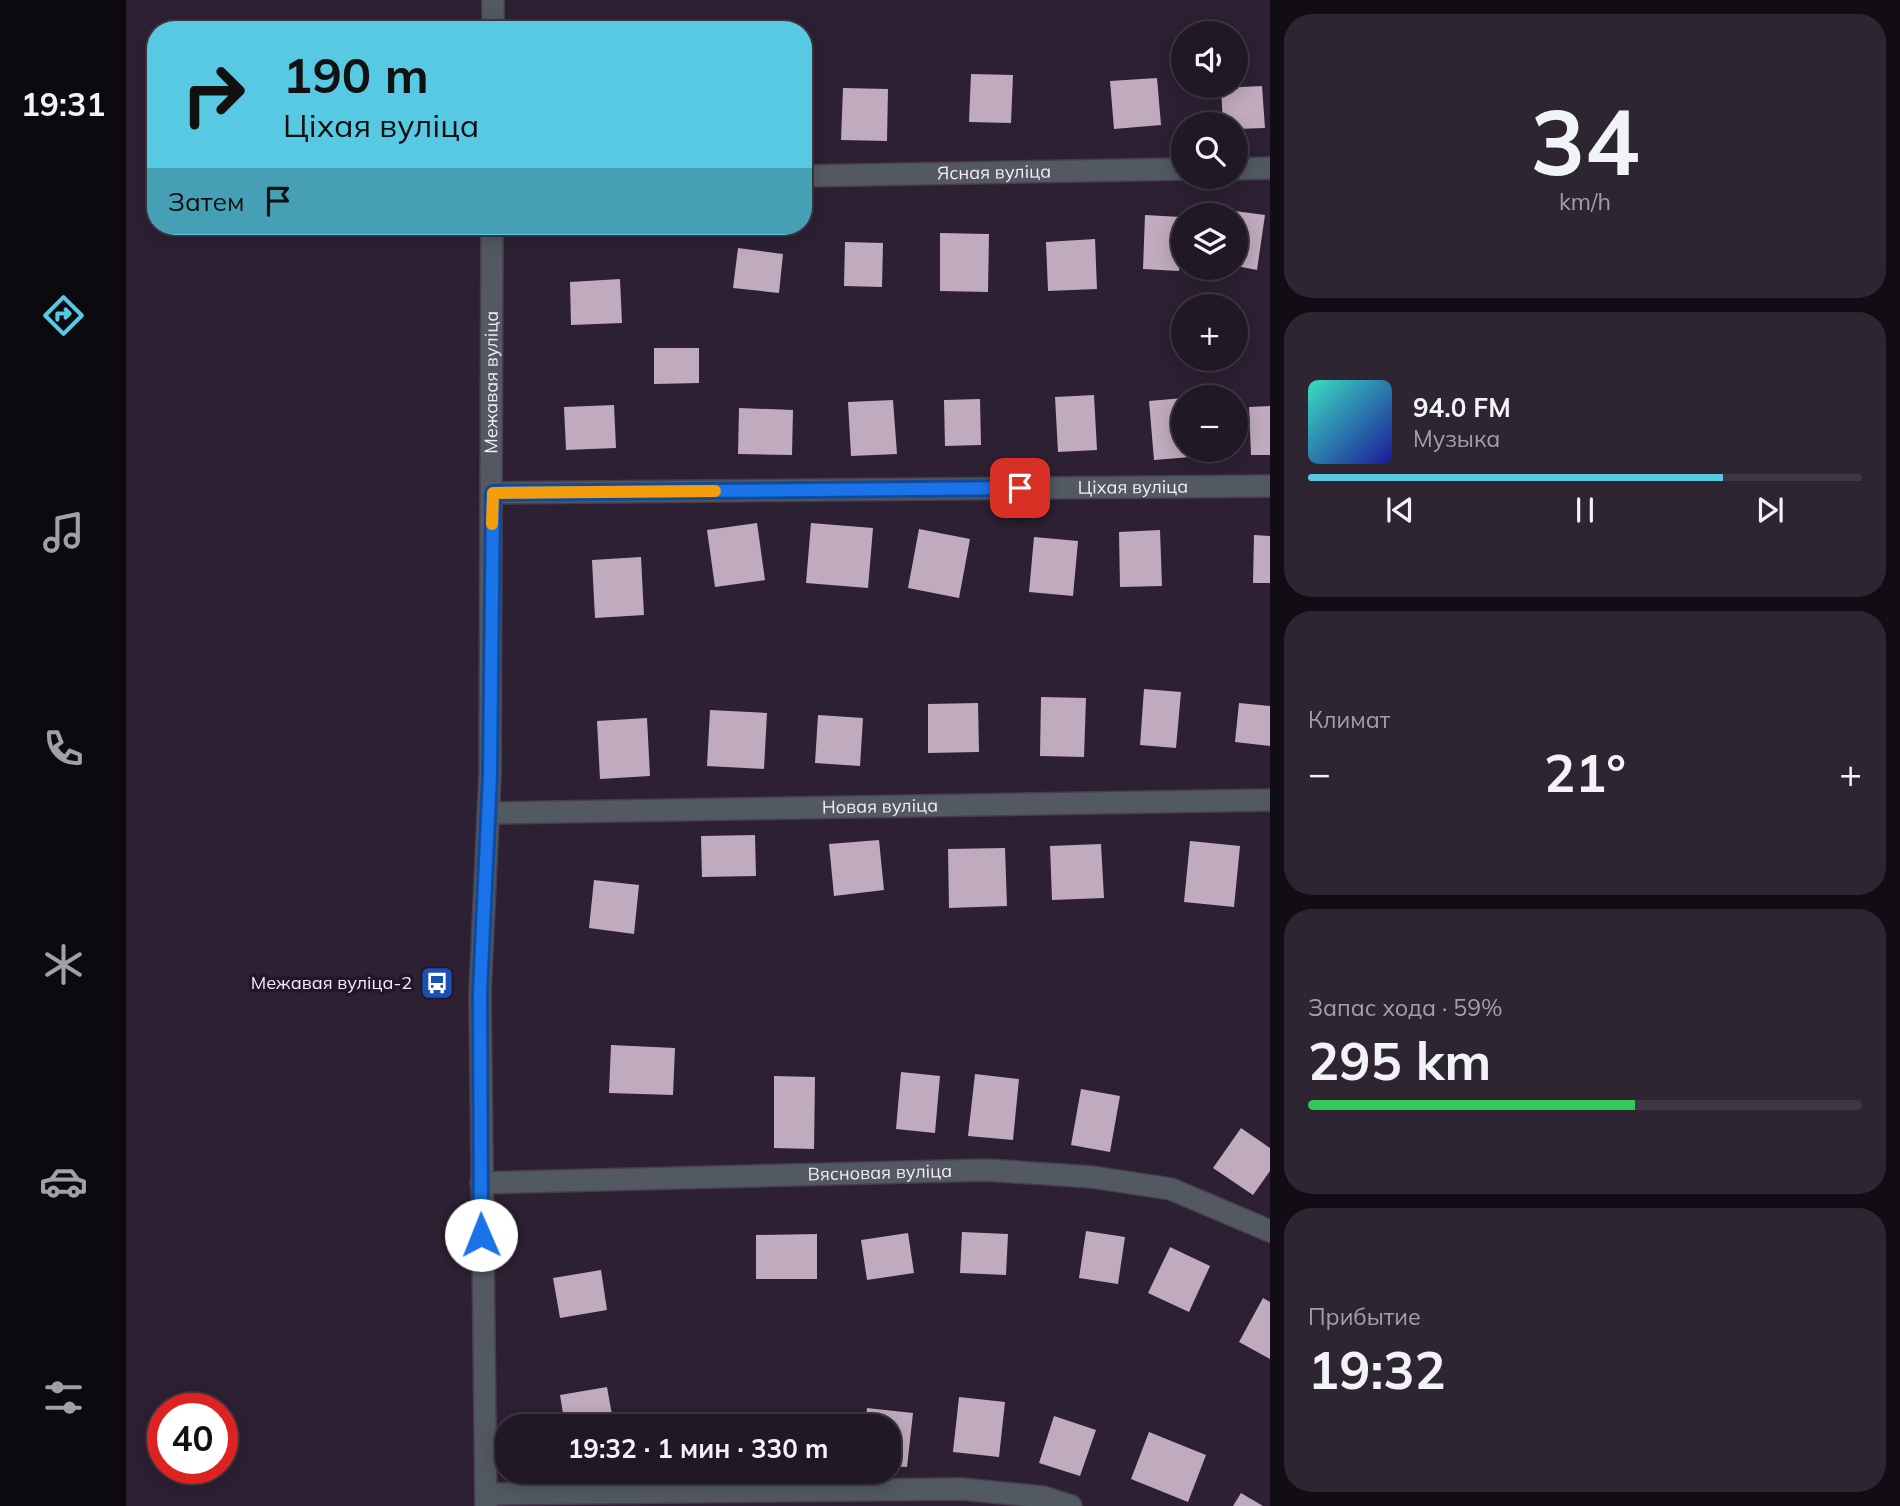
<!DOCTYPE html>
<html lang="ru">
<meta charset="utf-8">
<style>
body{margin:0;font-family:Mulish,sans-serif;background:#2d2532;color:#f1f3f6;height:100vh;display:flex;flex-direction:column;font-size:26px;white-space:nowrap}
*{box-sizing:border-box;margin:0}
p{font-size:23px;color:#a2a0a7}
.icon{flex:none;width:38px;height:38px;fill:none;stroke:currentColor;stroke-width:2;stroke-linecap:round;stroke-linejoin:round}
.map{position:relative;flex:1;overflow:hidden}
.side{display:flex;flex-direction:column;gap:14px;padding:14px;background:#120d15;width:630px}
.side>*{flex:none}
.hud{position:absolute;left:21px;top:21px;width:665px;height:214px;border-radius:28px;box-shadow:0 4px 18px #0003,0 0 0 2px #3e3743;background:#58c9e3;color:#111;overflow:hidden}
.fabs{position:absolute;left:1045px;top:21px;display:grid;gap:14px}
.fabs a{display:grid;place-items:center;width:77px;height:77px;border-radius:50%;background:#211826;box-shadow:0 4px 18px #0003,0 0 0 2px #3e3743;font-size:35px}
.speed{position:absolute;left:21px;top:1393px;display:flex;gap:14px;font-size:35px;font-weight:700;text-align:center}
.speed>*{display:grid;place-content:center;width:91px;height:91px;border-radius:50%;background:#211826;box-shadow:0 4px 18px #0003,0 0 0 2px #3e3743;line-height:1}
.speed .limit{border:10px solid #d22;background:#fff;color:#111}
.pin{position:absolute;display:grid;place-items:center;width:60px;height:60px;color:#fff;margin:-30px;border-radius:14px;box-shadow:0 4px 10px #0006}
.me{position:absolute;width:77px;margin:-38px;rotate:359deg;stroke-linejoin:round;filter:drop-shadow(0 0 5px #0008)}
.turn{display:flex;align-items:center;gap:24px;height:147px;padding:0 21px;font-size:32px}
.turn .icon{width:91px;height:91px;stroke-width:2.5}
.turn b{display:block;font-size:49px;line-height:60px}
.then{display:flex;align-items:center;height:66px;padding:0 21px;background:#0003;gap:14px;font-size:26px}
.big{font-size:52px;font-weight:700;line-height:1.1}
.side .card{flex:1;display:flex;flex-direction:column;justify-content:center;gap:10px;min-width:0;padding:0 24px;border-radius:28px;background:#2d2532}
.side .dial{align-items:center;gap:0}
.dial b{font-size:91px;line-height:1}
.song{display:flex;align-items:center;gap:21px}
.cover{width:84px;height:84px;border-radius:10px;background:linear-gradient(135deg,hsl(170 70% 55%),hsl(240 70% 35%))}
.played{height:7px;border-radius:4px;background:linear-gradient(90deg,#58c9e3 75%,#3e3743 75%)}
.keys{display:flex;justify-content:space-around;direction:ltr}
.heat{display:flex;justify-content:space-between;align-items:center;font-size:38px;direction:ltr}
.charge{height:10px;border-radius:5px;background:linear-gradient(90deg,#34c759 59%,#3e3743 0)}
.trip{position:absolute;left:369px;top:1414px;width:406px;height:70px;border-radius:28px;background:#211826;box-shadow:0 4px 18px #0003,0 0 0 2px #3e3743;font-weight:700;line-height:70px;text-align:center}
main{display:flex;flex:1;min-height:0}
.tab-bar{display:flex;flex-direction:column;width:126px;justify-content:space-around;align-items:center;background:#0d0a0f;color:#a2a0a7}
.tab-bar .icon{width:49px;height:49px}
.tab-bar .selected{color:#58c9e3}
.tab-bar b{font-size:32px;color:#f1f3f6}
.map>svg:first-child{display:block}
</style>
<main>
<nav class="tab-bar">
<b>19:31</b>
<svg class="icon selected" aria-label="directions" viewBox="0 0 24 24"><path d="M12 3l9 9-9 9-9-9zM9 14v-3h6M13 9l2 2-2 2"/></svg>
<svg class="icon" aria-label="music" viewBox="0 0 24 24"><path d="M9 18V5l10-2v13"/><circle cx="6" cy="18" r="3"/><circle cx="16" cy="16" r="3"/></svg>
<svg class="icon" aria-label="phone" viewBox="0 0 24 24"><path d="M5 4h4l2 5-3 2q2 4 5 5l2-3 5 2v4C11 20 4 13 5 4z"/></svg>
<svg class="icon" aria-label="climate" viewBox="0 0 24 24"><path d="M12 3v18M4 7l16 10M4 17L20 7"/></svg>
<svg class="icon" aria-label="car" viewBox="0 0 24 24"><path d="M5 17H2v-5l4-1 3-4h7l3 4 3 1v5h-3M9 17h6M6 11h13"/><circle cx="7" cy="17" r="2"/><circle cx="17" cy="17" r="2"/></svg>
<svg class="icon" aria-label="filters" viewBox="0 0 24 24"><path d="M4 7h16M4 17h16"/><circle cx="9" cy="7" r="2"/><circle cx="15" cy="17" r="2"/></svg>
</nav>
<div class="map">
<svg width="1144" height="1506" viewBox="0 0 1144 1506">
<rect width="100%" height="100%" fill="#2c2032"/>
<g fill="#c0aabe">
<polygon points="845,74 887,75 885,123 843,122"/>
<polygon points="1031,78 1035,125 988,129 984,81"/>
<polygon points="1136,86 1139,128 1110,129 1110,124 1097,124 1095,88"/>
<polygon points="717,88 762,89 761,141 715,140"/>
<polygon points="1101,210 1139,215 1131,270 1110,266 1110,215 1100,215"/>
<polygon points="1019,215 1055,217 1053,271 1017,269"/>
<polygon points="814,233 863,234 862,292 814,291"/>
<polygon points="969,239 971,289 922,291 920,242"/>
<polygon points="719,242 757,243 756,287 718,286"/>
<polygon points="612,248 657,254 653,293 607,288"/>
<polygon points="494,279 496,323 445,325 444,282"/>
<polygon points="528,348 573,348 573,383 528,384"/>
<polygon points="968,395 971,450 932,452 929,397"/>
<polygon points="1057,398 1057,450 1077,450 1077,456 1028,460 1023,401"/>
<polygon points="854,399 855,445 819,446 818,400"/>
<polygon points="767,400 771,454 725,456 722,402"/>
<polygon points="488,405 490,448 440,450 438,407"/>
<polygon points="1144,406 1144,455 1125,455 1123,407"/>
<polygon points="613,408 667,410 666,455 612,454"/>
<polygon points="631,523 639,580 589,587 581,530"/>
<polygon points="685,523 747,528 742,588 680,583"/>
<polygon points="793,529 844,539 833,598 782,588"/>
<polygon points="1034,530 1036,586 994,587 993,532"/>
<polygon points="1128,535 1144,536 1144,583 1127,583"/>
<polygon points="908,537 952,541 947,596 903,592"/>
<polygon points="515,557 518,615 469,618 466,560"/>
<polygon points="1018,689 1055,692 1050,748 1014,745"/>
<polygon points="915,697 960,698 958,757 914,756"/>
<polygon points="852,703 853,752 802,753 802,704"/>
<polygon points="1113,703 1144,706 1144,746 1109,742"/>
<polygon points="584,710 641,713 638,769 581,766"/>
<polygon points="692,715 737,718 734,766 689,763"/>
<polygon points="521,718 524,776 474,779 471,721"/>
<polygon points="629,835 630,876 576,877 575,836"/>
<polygon points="753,840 758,890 708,896 703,844"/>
<polygon points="1064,841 1114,846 1108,907 1058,902"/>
<polygon points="975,844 978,898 926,900 924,846"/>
<polygon points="879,848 881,906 823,908 822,849"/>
<polygon points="468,880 513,885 508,934 463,928"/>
<polygon points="485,1045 549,1048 547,1095 483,1093"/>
<polygon points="775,1072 814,1076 809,1133 770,1129"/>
<polygon points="849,1074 893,1079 887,1140 842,1136"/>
<polygon points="648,1076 689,1077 688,1149 648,1148"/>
<polygon points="955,1089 994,1096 984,1152 945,1145"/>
<polygon points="1115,1128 1144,1148 1144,1171 1127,1195 1087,1168"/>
<polygon points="960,1231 999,1237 992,1284 953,1278"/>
<polygon points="836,1232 882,1234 880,1275 834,1273"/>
<polygon points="782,1233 788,1273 741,1280 735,1240"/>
<polygon points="691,1234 691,1279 630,1279 630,1235"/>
<polygon points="1044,1247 1084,1266 1063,1312 1022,1293"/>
<polygon points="475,1270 481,1310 434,1318 427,1278"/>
<polygon points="1137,1298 1144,1302 1144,1359 1113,1342"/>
<polygon points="481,1387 488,1426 439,1426 434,1395"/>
<polygon points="833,1397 879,1402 873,1457 827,1452"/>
<polygon points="741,1408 787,1413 781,1467 763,1466 763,1426 739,1426"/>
<polygon points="653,1413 699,1417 698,1426 652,1426"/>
<polygon points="928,1416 970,1430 954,1476 913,1463"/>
<polygon points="1023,1432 1080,1455 1062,1502 1005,1479"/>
<polygon points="1115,1493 1137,1506 1107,1506"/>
</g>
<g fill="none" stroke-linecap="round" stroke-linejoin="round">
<defs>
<g id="minor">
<polyline points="367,30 367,0"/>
<polyline points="1110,169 1144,168"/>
<path id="s1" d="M677,176l380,-7"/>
<path id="s2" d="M367,493l777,-7"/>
<path id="s3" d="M362,813l782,-13"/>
<path id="s4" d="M355,1183l505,-13 106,7 79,12 99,42"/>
<polyline points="360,1494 836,1489 917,1497 945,1506"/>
<path id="s5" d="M360,1506l-6,-514 10,-217 2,-549"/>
</g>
</defs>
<use href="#minor" stroke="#483c4e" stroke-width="24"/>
<use href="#minor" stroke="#525961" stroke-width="21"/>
</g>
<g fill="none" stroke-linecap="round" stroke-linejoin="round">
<defs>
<polyline id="route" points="355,1235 354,992 364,775 367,493 894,488"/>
</defs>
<use href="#route" stroke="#114b97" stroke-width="18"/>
<use href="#route" stroke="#1a73e8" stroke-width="12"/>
<polyline stroke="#f59e0b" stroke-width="12" points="366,524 367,493 589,491"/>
</g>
<defs>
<symbol id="bus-square" viewBox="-11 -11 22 22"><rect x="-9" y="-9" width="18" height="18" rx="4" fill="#1a4fb4" stroke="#221728"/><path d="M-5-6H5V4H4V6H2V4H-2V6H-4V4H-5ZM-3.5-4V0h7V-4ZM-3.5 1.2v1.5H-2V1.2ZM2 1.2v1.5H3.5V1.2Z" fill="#fff"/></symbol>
</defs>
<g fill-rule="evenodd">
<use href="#bus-square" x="292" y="964" width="38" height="38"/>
</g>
<g text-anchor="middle" stroke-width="7" stroke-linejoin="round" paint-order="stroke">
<g font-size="18" fill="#f3ebf8" stroke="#221728">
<text dy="6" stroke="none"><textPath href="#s1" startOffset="191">Ясная вуліца</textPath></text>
<text dy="6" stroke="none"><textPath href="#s5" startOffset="1124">Межавая вуліца</textPath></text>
<text dy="6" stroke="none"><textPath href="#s2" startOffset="640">Ціхая вуліца</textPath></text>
<text dy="6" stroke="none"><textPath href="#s3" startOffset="392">Новая вуліца</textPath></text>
<text dy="6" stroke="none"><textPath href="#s4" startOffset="399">Вясновая вуліца</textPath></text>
</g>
<g font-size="18" fill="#f3ebf8" stroke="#221728" text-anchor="end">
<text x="286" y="989">Межавая вуліца-2</text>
</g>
</g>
</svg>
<div class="fabs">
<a><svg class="icon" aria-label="sound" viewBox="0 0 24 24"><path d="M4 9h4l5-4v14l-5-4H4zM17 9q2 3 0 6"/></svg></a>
<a><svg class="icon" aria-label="search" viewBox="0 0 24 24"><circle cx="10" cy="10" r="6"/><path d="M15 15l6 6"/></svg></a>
<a><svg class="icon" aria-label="layers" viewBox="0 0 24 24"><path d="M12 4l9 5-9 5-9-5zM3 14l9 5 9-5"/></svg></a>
<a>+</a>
<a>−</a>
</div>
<div class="speed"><div class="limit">40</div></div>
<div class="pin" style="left:894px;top:488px;background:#d93025"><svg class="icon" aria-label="arrive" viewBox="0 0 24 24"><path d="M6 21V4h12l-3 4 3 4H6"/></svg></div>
<svg class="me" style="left:355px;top:1235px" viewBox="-20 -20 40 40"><circle r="19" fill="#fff"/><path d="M0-13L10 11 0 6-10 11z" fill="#1a73e8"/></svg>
<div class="trip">19:32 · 1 мин · 330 m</div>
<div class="hud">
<div class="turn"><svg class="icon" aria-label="right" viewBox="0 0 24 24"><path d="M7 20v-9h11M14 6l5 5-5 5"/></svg><div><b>190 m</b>Ціхая вуліца</div></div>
<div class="then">Затем<svg class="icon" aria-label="arrive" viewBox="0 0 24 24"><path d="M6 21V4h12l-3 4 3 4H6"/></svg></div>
</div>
</div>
<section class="side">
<div class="card dial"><b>34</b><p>km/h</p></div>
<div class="card">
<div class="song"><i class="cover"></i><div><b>94.0 FM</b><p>Музыка</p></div></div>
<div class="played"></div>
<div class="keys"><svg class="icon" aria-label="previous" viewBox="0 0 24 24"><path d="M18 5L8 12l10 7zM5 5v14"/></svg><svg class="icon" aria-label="pause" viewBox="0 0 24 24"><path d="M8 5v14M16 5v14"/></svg><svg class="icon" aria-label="next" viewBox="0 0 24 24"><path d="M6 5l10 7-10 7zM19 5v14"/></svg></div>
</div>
<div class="card"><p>Климат</p>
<div class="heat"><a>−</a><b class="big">21°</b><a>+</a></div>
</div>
<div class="card"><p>Запас хода · 59%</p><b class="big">295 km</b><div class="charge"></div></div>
<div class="card"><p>Прибытие</p><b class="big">19:32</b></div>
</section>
</main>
